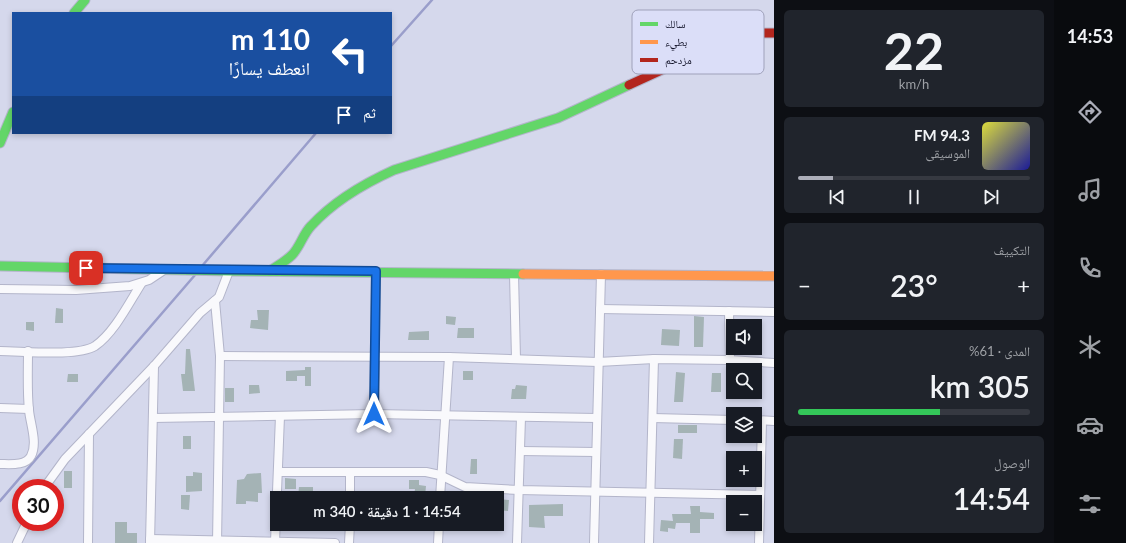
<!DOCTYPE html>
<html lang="ar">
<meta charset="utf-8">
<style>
body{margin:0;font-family:Lato,"Noto Naskh Arabic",sans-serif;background:#20242c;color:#f1f3f6;direction:rtl;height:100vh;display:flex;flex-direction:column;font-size:15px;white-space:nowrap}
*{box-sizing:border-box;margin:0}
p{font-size:13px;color:#9ea1a6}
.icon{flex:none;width:22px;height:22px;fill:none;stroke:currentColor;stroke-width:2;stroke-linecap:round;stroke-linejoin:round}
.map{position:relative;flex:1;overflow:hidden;direction:ltr}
.panel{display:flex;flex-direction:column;gap:10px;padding:10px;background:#0d0f14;width:280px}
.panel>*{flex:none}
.hud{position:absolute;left:12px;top:12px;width:380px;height:122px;border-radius:0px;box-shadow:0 2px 6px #0003;direction:rtl;background:#1a4fa0;color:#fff;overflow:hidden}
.buttons{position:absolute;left:726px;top:319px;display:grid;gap:8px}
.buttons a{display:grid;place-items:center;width:36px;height:36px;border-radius:0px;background:#171b24;box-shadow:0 2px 6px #0003;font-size:20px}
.speed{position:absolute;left:12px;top:479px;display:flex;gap:8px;font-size:20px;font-weight:700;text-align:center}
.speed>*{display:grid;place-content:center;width:52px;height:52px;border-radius:50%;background:#171b24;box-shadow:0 2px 6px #0003;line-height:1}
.speed .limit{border:6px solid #d22;background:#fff;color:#111}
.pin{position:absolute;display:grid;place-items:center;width:34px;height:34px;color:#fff;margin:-17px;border-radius:8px;box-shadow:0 2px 6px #0006}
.me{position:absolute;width:44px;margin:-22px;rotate:0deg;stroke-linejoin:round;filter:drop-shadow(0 0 3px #0008)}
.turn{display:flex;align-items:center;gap:14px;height:84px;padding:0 16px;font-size:18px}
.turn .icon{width:52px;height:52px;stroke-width:2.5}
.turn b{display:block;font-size:28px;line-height:34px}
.then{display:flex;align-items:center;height:38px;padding:0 16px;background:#0003;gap:8px;font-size:15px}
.big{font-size:30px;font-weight:600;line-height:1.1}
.panel .card{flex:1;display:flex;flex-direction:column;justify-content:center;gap:6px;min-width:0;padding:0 14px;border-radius:6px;background:#20242c}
.panel .dial{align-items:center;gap:0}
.dial b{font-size:52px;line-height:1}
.song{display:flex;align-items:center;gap:12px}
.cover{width:48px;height:48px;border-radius:6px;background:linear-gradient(135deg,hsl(60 70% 55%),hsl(240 70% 35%))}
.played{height:4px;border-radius:2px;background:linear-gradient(90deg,#acaeb9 15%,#363941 15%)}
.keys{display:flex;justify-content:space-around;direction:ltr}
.heat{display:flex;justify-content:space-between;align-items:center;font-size:22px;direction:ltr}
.charge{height:6px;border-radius:3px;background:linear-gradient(90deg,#34c759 61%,#363941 0)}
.trip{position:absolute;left:270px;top:491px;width:234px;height:40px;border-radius:0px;background:#171b24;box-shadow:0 2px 6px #0003;font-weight:600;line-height:40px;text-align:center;direction:rtl}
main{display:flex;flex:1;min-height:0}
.tab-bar{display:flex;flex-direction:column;width:72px;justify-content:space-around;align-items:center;background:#090b0e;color:#9ea1a6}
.tab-bar .icon{width:28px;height:28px}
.tab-bar .on{color:#acaeb9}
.tab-bar b{font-size:18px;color:#f1f3f6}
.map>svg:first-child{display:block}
</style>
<main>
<nav class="tab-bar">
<b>14:53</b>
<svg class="icon on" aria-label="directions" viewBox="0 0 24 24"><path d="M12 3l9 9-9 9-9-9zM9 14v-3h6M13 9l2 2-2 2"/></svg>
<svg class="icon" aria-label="music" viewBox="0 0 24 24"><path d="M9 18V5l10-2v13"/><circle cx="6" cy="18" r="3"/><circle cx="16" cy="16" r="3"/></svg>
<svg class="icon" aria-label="phone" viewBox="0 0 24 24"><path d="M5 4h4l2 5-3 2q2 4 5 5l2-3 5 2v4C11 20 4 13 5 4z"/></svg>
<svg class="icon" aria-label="climate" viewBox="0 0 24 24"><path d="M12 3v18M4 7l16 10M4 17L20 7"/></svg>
<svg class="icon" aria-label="car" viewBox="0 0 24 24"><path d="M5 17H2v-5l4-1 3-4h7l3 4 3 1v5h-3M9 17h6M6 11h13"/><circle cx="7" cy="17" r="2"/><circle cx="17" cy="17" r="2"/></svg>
<svg class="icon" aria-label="filters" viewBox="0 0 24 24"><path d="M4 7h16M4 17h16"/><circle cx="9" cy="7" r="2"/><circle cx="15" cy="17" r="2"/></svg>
</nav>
<section class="panel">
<div class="card dial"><b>22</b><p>km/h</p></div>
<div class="card">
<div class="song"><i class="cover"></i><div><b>94.3 FM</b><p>الموسيقى</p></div></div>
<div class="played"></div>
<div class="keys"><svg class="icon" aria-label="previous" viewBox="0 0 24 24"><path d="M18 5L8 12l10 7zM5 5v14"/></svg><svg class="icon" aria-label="pause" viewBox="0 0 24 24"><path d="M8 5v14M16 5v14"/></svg><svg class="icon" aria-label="next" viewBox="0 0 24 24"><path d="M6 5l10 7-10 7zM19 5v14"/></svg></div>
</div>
<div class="card"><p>التكييف</p>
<div class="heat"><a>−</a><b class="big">23°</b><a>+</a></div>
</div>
<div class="card"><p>المدى · 61%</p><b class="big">305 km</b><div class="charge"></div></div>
<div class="card"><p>الوصول</p><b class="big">14:54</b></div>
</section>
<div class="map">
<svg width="774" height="543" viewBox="0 0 774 543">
<rect width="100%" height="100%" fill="#d5d8ec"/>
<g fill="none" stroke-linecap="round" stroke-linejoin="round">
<g stroke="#9a9ecb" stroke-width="2.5">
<polyline points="391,46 432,0"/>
<polyline points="202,266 316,133"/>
<polyline points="0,501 195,275"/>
</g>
</g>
<g fill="#a4b3b5">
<polygon points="56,308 63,309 63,323 55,323"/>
<polygon points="257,310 269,310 268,330 250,328 251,320 258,320"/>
<polygon points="446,316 456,317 455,325 446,324"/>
<polygon points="694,316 704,317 703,347 694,347"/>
<polygon points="26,322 34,322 34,331 26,330"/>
<polygon points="458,328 474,328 474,338 457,338"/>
<polygon points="662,329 680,330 679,346 661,345"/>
<polygon points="429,331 429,340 408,340 409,332"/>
<polygon points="186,349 190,349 195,391 183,391 181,374 185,374"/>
<polygon points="305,367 311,367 311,386 305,386 305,376 297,376 297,381 286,381 286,371 305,370"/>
<rect x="463" y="371" width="10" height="9"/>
<polygon points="676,372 685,373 683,402 674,402"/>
<polygon points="712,373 721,373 721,392 711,392"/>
<polygon points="68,374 78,374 78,382 67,382"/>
<polygon points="249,385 259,385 260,393 249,394"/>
<polygon points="516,385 527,386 526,399 511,399 512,389 515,389"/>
<rect x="225" y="388" width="9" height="14"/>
<rect x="678" y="425" width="19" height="8"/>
<rect x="183" y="436" width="8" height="13"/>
<polygon points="674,439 683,439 682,459 673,458"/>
<polygon points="471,459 477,459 477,474 470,474"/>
<rect x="64" y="471" width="8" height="17"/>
<polygon points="193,472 202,473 202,491 186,492 186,476 193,476"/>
<polygon points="261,473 262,493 258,493 258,502 246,501 246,504 236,504 237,480 244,479 247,474"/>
<polygon points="285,478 296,479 296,489 285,489"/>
<polygon points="409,480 419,480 419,485 426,486 425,496 414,495 415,489 409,489"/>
<polygon points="299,487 313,487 313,498 298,497"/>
<polygon points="181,495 190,495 189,510 181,509"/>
<polygon points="497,499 509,500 508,511 497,510"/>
<polygon points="563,504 563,516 544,516 545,528 529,527 529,505"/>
<polygon points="690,506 700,506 700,512 714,513 714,519 700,519 700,533 690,533 690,523 676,523 675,529 668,528 668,532 660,531 661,520 673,521 672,514 691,514"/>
<polygon points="115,522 127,522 127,533 137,533 137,543 115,543"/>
</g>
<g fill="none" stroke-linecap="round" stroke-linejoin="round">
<defs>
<g id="street">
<polyline points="514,274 516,359"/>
<polyline points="0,289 76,290 130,286 149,280 164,270"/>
<polyline points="215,301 220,356 217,543"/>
<polyline points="600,309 774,312"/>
<polyline points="729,311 730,360"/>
<path d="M0,351c23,0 77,6 95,-5 19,-13 34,-43 46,-62"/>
<polyline points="220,356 449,357 598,362 654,359 730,360 774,363"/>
<polyline points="0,408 29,409"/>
<polyline points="374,414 376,271"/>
<polyline points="153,418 374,414 597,418"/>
<polyline points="653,418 733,420"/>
<polyline points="755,420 774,421"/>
<polyline points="521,451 595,452"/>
<path d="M0,464c10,0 26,2 31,-8 7,-13 -1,-33 -2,-46 -2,-19 -1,-39 -1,-59"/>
<polyline points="278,472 426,472 440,475 465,487 519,490 760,495"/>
<polyline points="44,488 65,459 154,366 200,313 219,297 229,271"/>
<polyline points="350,498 350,472"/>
<polyline points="440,498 449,357"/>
<polyline points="150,539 335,543"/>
<polyline points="275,542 280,416"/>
<polyline points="17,543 27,522"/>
<polyline points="88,543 89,434"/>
<polyline points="150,543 154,366"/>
<polyline points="349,543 350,524"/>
<polyline points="438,543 439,524"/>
<polyline points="517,543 521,417"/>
<polyline points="594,543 601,274"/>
<polyline points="649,543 654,359"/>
<polyline points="759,543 762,421"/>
</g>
<g id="fast">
<polyline points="74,13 85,0"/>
<polyline points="0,143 13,112"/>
<polyline points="0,266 229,271 523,274"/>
<path d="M270,271c7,-5 16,-10 22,-16 8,-8 11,-21 19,-29 23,-25 52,-42 83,-56l164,-52 71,-33"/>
</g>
<polyline id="slow" points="523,274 774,276"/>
<polyline id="jam" points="629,85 736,36 751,33 774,33"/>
</defs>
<use href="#street" stroke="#b3b5ca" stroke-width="10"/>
<use href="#fast" stroke="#b3b5ca" stroke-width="11"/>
<use href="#slow" stroke="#b3b5ca" stroke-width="11"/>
<use href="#jam" stroke="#b3b5ca" stroke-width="11"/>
<use href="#street" stroke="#f9f9fc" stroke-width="8"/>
<use href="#fast" stroke="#63d668" stroke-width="9"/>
<use href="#slow" stroke="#ff974d" stroke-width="9"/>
<use href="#jam" stroke="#b3261e" stroke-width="9"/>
</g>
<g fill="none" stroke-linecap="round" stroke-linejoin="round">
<defs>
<polyline id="route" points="86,268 376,271 374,414"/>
</defs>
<use href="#route" stroke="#114b97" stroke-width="10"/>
<use href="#route" stroke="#1a73e8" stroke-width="7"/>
</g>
<rect x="632" y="10" width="132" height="64" rx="6" fill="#dbdef8" stroke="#9fa1ba" stroke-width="1"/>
<rect x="640" y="22" width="18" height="4" fill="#63d668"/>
<rect x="640" y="40" width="18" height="4" fill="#ff974d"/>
<rect x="640" y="58" width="18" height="4" fill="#b3261e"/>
<g font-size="11" fill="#13142a">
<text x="665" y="28">سالك</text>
<text x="665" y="46">بطيء</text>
<text x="665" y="64">مزدحم</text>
</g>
</svg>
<div class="buttons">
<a><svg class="icon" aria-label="sound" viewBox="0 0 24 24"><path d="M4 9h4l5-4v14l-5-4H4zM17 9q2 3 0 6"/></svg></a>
<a><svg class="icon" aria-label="search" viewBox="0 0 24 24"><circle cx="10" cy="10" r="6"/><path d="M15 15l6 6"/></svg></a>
<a><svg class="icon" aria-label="layers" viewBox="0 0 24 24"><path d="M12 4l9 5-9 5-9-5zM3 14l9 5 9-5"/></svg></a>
<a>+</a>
<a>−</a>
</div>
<div class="speed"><div class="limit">30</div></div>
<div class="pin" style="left:86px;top:268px;background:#d93025"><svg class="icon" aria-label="arrive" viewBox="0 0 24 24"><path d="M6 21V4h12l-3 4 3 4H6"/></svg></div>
<svg class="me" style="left:374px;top:414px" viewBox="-20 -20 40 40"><path d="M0-17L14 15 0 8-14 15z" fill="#1a73e8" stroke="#fff" stroke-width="4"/></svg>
<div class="trip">14:54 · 1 دقيقة · 340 m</div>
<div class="hud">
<div class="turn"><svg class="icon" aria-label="left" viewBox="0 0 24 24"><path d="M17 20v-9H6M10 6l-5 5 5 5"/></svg><div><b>110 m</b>انعطف يسارًا</div></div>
<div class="then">ثم<svg class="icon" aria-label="arrive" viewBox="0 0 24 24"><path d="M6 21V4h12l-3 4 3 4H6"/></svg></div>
</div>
</div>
</main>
